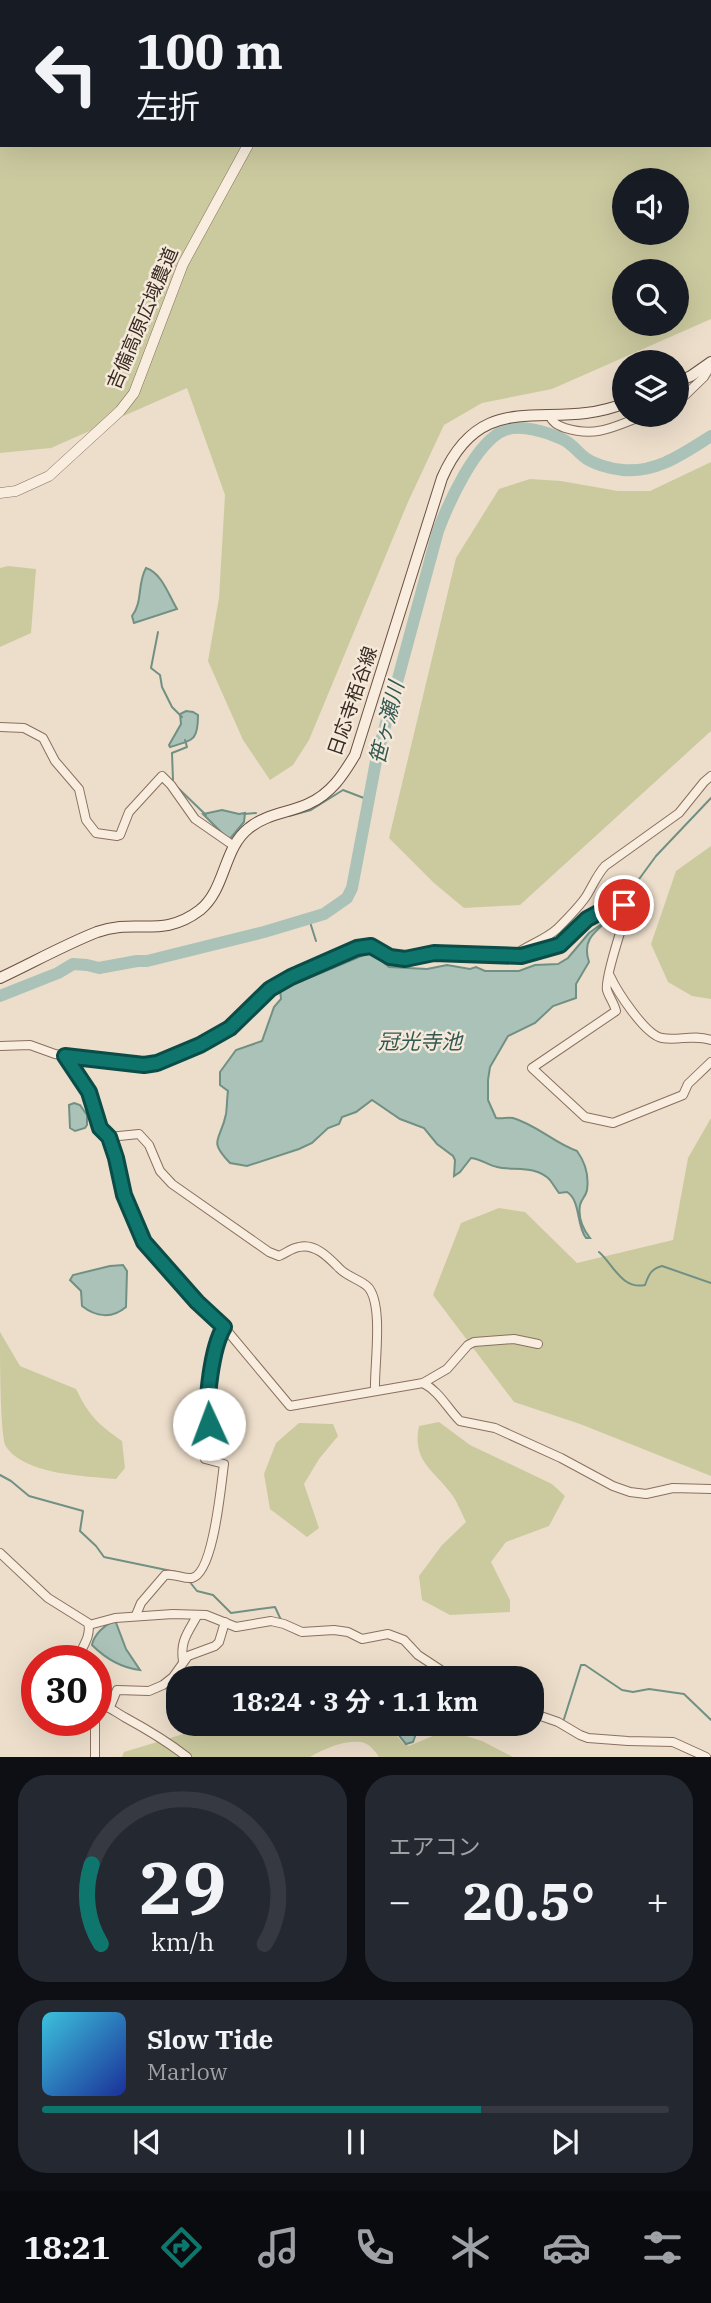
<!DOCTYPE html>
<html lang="ja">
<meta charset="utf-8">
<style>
body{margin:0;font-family:"IBM Plex Serif","Noto Sans JP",serif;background:#242831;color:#f1f3f6;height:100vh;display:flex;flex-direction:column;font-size:26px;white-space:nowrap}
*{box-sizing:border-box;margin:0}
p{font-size:23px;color:#9ea1a6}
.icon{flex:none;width:38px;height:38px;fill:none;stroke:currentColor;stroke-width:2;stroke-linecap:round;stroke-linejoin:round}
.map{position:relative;height:1757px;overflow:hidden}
.drawer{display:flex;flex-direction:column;gap:18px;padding:18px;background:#0d0f14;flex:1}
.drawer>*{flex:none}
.guide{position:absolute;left:0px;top:0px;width:712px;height:147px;box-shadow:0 7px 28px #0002;background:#171b24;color:#f1f3f6;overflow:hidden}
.tools{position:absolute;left:612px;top:168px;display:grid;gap:14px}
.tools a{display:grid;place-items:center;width:77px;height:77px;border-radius:50%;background:#171b24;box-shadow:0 7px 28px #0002;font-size:35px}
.speed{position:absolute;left:21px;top:1645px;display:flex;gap:14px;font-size:35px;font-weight:700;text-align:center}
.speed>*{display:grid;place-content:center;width:91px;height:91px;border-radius:50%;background:#171b24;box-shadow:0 7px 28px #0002;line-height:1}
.speed .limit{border:10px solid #d22;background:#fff;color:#111}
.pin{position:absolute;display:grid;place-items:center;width:60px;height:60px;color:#fff;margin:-30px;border:4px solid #fff;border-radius:50%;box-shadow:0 2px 7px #0007}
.me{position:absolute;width:77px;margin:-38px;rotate:358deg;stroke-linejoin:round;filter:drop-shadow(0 0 5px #0008)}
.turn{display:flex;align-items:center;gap:24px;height:147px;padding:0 21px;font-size:32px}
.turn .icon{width:91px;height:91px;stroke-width:2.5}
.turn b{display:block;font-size:49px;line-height:60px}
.big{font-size:52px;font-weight:700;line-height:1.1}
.drawer .widget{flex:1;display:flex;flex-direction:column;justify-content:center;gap:10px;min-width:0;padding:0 24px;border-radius:28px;background:#242831}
.drawer .dial{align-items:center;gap:0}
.dial svg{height:182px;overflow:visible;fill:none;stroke:#363941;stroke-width:7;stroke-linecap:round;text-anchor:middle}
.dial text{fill:#f1f3f6;stroke:none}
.song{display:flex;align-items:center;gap:21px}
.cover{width:84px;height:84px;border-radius:10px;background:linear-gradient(135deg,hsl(190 70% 55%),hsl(230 70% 35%))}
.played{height:7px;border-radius:4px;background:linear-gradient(90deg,#0f766e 70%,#363941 70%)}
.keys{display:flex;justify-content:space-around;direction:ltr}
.heat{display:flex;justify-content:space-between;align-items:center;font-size:38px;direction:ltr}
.drawer .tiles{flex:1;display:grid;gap:18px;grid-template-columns:1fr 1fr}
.widget:last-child{grid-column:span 2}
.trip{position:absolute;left:166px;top:1666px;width:378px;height:70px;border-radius:28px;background:#171b24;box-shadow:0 7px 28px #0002;font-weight:700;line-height:70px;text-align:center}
.tab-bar{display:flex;height:112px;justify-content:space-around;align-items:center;background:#090b0e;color:#9ea1a6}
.tab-bar .icon{width:49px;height:49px}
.tab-bar .on{color:#0f766e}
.tab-bar b{font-size:32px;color:#f1f3f6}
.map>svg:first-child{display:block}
</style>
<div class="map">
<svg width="711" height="1757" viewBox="0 0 711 1757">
<rect width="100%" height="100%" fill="#eddecb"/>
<g fill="#cbca9f" fill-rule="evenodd">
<path d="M157,0h554v319l-159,70 -70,14 -38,22 -36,77 -99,238 -16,25 -23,15 -27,-40 -35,-79 11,-63 6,-103 -38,-107 -136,60 -51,5v-452l4,1h-2v143h708v-143h-554zM625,180h52v53h-52zM625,271h52v53h-52z"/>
<polygon points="711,462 711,731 520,905 464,908 434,883 389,838 456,558 499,489 530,479 561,481 618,491 650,491"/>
<polygon points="8,566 36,569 31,633 0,647 0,568"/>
<polygon points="711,846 711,999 692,996 668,982 651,944 676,871"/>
<polygon points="711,1118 711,1476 580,1424 514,1402 433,1295 461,1223 499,1208 525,1212 577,1263 673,1240 688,1158"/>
<path d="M0,1332l20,34 56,23c13,27 22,35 46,52l3,27 -9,11c-31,-3 -93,-4 -111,-34 -5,-18 -5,-88 -5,-113z"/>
<path d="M439,1422l31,23 82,39 13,12 -16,30 -43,16 -15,20 19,38v12l-60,3 -28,-15 -3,-24 23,-31 24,-23c-5,-10 -9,-21 -16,-30 -18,-23 -38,-32 -31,-66z"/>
<polygon points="299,1423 333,1424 338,1436 319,1459 304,1484 319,1528 307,1537 270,1509 264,1474 276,1443"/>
<path d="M209,1724h79l6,10 23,-10h73v4l13,15 6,3 38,-16 35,11 31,16h-134c-4,-6 -10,-14 -18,-15 -17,-2 -36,6 -51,15h-188l2,-5 76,-23z"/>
</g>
<g fill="#abc2b8" stroke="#719084" stroke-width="2">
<path d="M146,568c16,5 23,28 31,41l-43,14 -2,-7c11,-14 5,-32 14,-48z"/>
<path d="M186,711l7,1 5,3c0,26 -5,25 -28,32l-1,-2 12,-21 -1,-10z"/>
<polygon points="222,810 239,814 245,813 244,822 229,840 203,814"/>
<path d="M613,916c-16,15 -32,22 -24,46l-13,22v14l-23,8 -18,17 -27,13 -18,31 -2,13v20l8,18c6,1 11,-1 17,0 24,7 41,25 64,33 8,11 12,25 10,39 -1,6 -6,10 -7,15 -2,12 3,24 10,33h-4c-10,-13 -5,-37 -19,-46l-8,1c-3,-4 -6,-9 -9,-13 -14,-15 -36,-9 -53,-13 -9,-2 -16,-8 -26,-9l-11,14 -6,4 1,-16 -2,-4 -16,-12 -13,-16 -24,-9 -28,-19 -16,12 -14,5 -3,7 -11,4 -16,15 -13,6 -52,17 -17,-3c-23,-24 -9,-22 -4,-49 1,-7 1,-16 2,-23l-8,-6v-13l16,-22 26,-9 12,-34 7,-8 -1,-9 91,-38 18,15 38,2 20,-4 23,4 6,-2 9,4h34l16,-6 23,-1 10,-6 21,-25z"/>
<polygon points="74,1103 80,1105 87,1115 87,1125 85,1128 75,1131 70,1128 69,1105"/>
<path d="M123,1265l4,6 -1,36c-14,12 -30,10 -44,-1l-1,-15 -11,-11 3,-5 37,-9z"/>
<path d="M115,1620l11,29 14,21c-18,-2 -35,-12 -48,-25 2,-11 13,-20 23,-25z"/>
<polygon points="411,1724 418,1728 413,1742 406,1744 394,1729 397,1726"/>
</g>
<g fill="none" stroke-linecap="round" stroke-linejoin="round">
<g stroke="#719084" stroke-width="2">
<polyline points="158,632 151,668 160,675 162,687 172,707 182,717"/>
<polyline points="173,780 172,753 187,747 185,740"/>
<polyline points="178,788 206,815"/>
<polyline points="244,814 256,813"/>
<polyline points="289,816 311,810 343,790 369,800"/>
<polyline points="623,901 656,856 711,798"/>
<polyline points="309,919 316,941"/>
<polyline points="608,919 618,907"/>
<path d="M599,1252c14,12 23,38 46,33 4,-11 6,-16 17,-19l49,17"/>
<polyline points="0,1475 11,1481 29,1496 83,1511 80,1531 96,1546 104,1557 181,1573"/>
<polyline points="189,1581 197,1591 213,1595 231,1613 275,1607 281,1620"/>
<polyline points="285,1628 299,1635"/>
<polyline points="422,1662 432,1669"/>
<polyline points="564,1719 581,1665 585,1665 622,1690 633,1692 649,1689 684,1694 711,1720"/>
</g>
<path stroke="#abc2b8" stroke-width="12" d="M0,996l58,-23 15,-9 14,1 12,3 38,-7h10l117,-29 60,-18 23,-16 5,-10 25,-132 61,-225c10,-27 38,-90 67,-101 16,-6 42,2 57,9 9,4 14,11 21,17 9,8 28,13 40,14 34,3 61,-17 88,-34"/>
<defs>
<g id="minor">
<polyline points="677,403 704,377 707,372 707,365"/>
<path d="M549,415c4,8 8,10 16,13 33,10 50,-2 80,-13"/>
<polyline points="0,727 24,728 43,738 55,761 79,789 86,820 96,833 117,836 120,835 129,812 162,776 171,785 195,819 234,846"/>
<path d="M514,956c10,-10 30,-15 43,-27 9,-9 24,-24 30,-34 6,-10 10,-20 18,-29l74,-53 25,-31 7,-6"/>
<path d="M610,976c7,15 35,59 52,62 17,3 31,-4 49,2"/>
<path d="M0,1046l30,-1 25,9 46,7 42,4 14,-2 43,-18 30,-17 39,-39 22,-12 66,-29 14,-2 19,11 15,2 38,-6 78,3 39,-11 27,-26 30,-16 10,5 -1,6c-4,13 -22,66 -19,76 2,7 7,13 9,21l-84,57 53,49 28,6 70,-28 5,-11 23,-22"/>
<polyline points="65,1056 89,1092 100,1128 109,1137 124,1195 144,1242 197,1302 224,1327 290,1406 423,1383 447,1369 468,1345 474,1342 514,1339 538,1344"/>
<path d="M109,1137l30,-3 10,11 11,26 12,13 97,68 10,4c7,-3 13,-8 20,-9 17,-4 31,12 41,22 8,8 21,11 28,18 16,18 6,79 7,103"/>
<path d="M423,1383c17,9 24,25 37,38l35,7 66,30 52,28 17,6 16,2 27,-6 38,1"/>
<path d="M0,1553l48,45 40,25c4,13 -7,26 -12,38"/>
<path d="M136,1615l5,-12 24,-28c9,-2 18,4 27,3 22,-5 29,-94 32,-114l-19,-5v-5l-16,-6 -2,-3 15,-7 5,-5 1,-48 16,-58"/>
<polyline points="89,1625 115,1618 173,1614 206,1615 236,1627 271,1621 284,1624 302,1632 334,1630 348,1632 362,1639 388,1634 404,1640 418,1655 453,1678"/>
<path d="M183,1662c-3,-21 4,-28 14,-46"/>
<path d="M96,1705c14,1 19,7 30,13 22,12 42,24 61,39"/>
<polyline points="110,1707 117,1690 149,1691 163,1685 173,1677 188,1656 215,1646 219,1642 225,1622"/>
<polyline points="532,1713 558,1722 580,1735 588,1738 628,1741 673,1742 706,1757"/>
<polyline points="95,1720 95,1757"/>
</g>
<g id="tertiary">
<polyline points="285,2 285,0"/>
<polyline points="0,493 16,491 49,476 120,411 134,393 183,264 248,145"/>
</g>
<g id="secondary">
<polyline points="677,382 691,376 711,362"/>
<path d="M0,978c32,-15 64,-33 97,-46 39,-14 65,7 103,-22 26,-21 23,-62 49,-82 17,-14 39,-15 59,-24 23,-10 35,-29 47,-49l87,-277c42,-96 109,-44 183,-75"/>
</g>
</defs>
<use href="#minor" stroke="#897060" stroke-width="10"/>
<use href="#tertiary" stroke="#897060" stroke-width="11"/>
<use href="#secondary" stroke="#6b5142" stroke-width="12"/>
<use href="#minor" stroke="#f8edde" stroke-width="8"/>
<use href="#tertiary" stroke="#f8edde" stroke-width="10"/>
<use href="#secondary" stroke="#f8edde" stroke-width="10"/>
</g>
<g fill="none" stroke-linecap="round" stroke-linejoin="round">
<defs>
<path id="route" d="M209,1424c-4,-23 3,-77 15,-97l-27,-25 -53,-60 -20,-47 -8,-37 -7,-21 -9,-9 -11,-36 -24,-36 79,9 13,-2 43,-18 30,-17 40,-39 21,-12 66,-29 14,-2 19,11 15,2 29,-6 87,3 39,-11 27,-26 30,-16 7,2"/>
</defs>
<use href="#route" stroke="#0a4d48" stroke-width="18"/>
<use href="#route" stroke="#0f766e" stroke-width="12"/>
</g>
<g text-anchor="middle" stroke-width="5" stroke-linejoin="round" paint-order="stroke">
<g font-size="19" fill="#3a2b22" stroke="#f4e9da">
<text transform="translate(142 318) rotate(-67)" y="7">吉備高原広域農道</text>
<text transform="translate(352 701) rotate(-71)" y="7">日応寺栢谷線</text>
</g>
<g font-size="21" font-style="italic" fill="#325952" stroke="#f4e9da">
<text transform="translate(387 723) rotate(-76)" y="7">笹ヶ瀬川</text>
<text x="420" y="1049">冠光寺池</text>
</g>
</g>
</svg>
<div class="tools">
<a><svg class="icon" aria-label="sound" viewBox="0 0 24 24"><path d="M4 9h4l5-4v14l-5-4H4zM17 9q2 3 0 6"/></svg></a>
<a><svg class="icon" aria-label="search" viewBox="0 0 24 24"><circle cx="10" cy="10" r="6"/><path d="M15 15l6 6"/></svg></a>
<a><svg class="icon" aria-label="layers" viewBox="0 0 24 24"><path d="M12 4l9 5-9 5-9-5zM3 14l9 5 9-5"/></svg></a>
</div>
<div class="speed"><div class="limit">30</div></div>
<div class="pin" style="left:624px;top:905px;background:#d93025"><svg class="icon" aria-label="arrive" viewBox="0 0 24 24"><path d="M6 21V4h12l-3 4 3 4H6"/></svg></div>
<svg class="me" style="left:209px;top:1424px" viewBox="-20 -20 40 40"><circle r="19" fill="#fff"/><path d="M0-13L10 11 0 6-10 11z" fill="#0f766e"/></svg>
<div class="trip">18:24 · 3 分 · 1.1 km</div>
<div class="guide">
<div class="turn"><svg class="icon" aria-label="left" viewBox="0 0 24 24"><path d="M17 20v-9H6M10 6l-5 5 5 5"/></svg><div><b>100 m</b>左折</div></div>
</div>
</div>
<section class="drawer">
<div class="tiles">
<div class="widget dial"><svg viewBox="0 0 100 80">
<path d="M14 69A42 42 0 1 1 86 69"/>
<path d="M14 69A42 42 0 0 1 10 34" stroke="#0f766e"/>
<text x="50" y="56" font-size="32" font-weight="700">29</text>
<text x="50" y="72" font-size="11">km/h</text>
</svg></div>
<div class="widget"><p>エアコン</p>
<div class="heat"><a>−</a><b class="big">20.5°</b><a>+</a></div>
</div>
<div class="widget">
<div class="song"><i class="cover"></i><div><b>Slow Tide</b><p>Marlow</p></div></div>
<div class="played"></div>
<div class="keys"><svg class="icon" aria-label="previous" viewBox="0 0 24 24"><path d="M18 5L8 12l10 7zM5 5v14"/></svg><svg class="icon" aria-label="pause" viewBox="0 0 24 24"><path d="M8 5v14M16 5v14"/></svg><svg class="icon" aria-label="next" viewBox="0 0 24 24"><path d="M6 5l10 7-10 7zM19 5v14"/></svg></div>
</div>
</div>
</section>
<nav class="tab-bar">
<b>18:21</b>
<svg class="icon on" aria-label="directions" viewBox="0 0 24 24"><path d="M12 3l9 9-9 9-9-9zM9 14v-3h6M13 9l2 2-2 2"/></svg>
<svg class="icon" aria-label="music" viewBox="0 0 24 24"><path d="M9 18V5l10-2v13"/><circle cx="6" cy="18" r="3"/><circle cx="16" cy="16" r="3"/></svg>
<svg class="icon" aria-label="phone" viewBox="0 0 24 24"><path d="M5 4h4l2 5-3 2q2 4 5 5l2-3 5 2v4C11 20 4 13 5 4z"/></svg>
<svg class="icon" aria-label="climate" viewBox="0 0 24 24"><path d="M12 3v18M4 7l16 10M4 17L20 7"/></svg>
<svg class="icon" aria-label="car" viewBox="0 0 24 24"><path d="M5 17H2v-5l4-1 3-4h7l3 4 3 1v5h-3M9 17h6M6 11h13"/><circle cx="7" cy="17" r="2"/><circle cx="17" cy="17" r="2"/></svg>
<svg class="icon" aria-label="filters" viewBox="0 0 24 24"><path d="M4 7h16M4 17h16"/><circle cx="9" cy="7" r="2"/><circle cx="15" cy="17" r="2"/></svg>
</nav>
